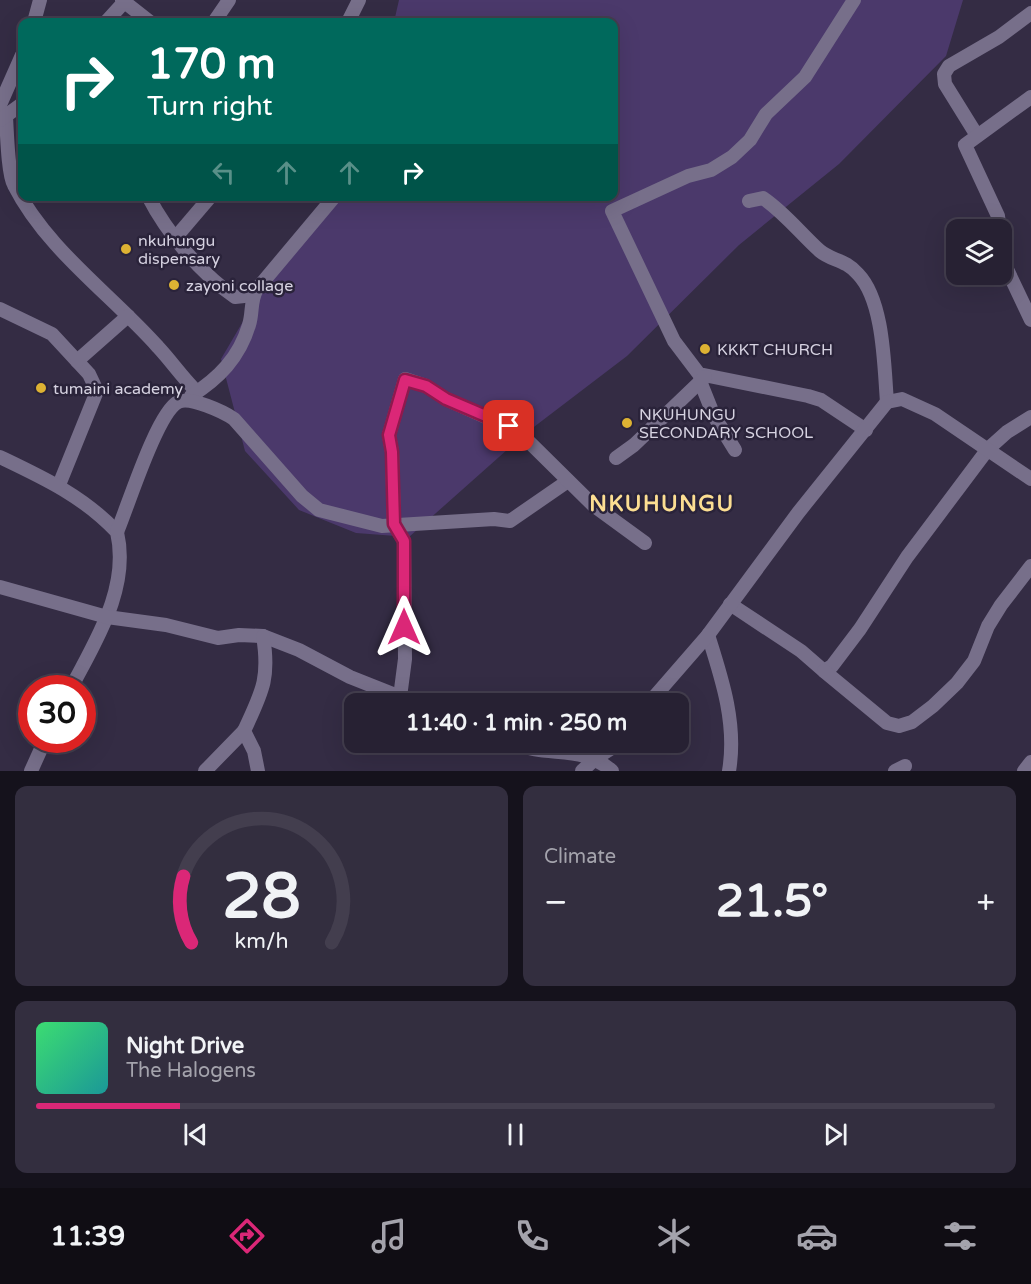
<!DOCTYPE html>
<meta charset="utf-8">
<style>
body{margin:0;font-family:"Varela Round",sans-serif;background:#332e3f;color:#f1f3f6;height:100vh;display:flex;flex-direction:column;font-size:22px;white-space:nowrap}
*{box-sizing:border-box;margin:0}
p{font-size:20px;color:#a4a3ac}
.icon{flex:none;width:33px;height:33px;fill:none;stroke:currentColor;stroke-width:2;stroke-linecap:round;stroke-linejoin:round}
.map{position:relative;height:771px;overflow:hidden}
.panel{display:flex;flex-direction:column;gap:15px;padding:15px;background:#15121c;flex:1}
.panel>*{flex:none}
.top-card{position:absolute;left:18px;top:18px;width:600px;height:183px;border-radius:12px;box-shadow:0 6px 24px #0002,0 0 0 2px #433e4e;background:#00695c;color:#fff;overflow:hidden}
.fabs{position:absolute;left:946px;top:219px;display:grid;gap:12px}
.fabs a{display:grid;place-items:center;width:66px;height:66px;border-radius:12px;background:#272133;box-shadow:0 6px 24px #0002,0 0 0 2px #433e4e;font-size:30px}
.speed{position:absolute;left:18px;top:675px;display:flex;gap:12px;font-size:30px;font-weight:700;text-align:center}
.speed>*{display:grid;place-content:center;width:78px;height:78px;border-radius:50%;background:#272133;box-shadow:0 6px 24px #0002,0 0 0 2px #433e4e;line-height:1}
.speed .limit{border:9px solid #d22;background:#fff;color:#111}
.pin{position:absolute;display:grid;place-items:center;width:51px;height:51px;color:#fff;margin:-26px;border-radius:12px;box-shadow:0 3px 9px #0006}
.me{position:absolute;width:66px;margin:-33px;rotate:0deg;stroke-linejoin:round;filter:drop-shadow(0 0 4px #0008)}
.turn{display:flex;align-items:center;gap:21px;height:126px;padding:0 30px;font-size:27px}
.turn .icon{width:78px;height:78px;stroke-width:2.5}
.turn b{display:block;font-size:42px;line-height:51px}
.lanes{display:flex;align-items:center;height:57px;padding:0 30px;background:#0003;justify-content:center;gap:30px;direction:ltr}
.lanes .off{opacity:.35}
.big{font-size:45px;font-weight:700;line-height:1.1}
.panel .tile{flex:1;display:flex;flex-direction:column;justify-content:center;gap:9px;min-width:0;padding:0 21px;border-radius:12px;background:#332e3f}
.panel .dial{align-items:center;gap:0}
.dial svg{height:156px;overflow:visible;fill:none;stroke:#433e4e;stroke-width:7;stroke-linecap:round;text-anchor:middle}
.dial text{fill:#f1f3f6;stroke:none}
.song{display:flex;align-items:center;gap:18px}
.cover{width:72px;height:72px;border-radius:9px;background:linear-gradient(135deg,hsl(140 70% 55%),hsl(180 70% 35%))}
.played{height:6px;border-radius:3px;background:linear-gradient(90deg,#db2777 15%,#433e4e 15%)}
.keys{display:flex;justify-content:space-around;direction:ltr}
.heat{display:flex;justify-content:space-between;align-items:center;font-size:33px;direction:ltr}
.panel .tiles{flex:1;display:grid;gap:15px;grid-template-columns:1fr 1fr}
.tile:last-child{grid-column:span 2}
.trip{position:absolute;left:344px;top:693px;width:345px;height:60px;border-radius:12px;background:#272133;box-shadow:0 6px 24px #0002,0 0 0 2px #433e4e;font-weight:700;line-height:60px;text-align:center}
.tab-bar{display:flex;height:96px;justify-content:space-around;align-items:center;background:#100d14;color:#a4a3ac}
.tab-bar .icon{width:42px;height:42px}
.tab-bar .on{color:#db2777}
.tab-bar b{font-size:27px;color:#f1f3f6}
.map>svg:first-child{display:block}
</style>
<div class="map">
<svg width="1031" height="771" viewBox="0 0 1031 771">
<rect width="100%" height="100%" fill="#342c44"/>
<polygon fill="#4b396b" points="399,0 963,0 946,56 839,164 739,245 627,356 526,433 409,537 356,533 299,510 245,451 221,359 282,255 334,197 614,196 614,22 394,22"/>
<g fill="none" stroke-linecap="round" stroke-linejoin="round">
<g stroke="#776f8a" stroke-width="14">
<polyline points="122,0 150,22"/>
<polyline points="854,0 805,77 766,114 750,140 732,157 711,170 688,176 612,211 674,341 699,374 808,396 821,400 866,430"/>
<polyline points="34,22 40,0"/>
<polyline points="106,22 126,0"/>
<polyline points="214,22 229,0"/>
<polyline points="348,22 359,0"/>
<polyline points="0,105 22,55"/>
<path d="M0,108l6,9c1,15 2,58 8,68 33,65 97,109 144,162 14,15 23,29 39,45"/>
<polyline points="0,120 22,104"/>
<polyline points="976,134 945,84 944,74 949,66 999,37 1031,13"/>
<path d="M148,196c19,37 53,78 87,101l18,-2"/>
<path d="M749,201l14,-3c22,15 37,35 57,53 12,10 25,8 38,23 26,27 26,92 29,128"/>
<polyline points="1000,230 998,216 965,145 1031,97"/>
<polyline points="176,237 211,196"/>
<polyline points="1002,243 1005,265 1031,320"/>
<polyline points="0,309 52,334 89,374 97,391 59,485"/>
<polyline points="77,361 128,316"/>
<polyline points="700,381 714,416 735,450"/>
<path d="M191,396c28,-18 48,-38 58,-71 4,-12 1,-25 8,-36l78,-93"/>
<path d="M0,457c44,21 83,39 117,75 13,56 -21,108 -46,156"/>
<polyline points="616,458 634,445 705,377"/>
<path d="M117,532c11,-26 40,-119 61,-130 12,-6 46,10 56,17l68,77 17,14 63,16 112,-7 16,2 58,-40"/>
<polyline points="0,587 107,617 166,625 218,638 239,635 263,636 299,650 350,677 418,704"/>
<polyline points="730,604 801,651 824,671 832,666 860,629 907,557 988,449 1007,432 1031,417"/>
<path d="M708,635c14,44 29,89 21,136"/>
<polyline points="824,671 887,723 899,726 912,722 933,706 957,683 974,661 988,626 1001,605 1031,566"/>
<polyline points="400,697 405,659 404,541 394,524 392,452 389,435 405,379 426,386 446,399 519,432 593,505 645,543"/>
<polyline points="648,704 708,635 798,513 887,402 902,399 935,414 1031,479"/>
<path d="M511,742c36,17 70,1 101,29"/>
<polyline points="31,771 45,740"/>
<polyline points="205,771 244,731"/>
<path d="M258,771l-4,-20 -10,-20c18,-39 26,-52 19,-95"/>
<polyline points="582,771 596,758 621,742"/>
<polyline points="895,771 905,766"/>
<polyline points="1024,771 1031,762"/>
</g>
</g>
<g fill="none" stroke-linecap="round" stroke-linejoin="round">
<defs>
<polyline id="route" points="404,627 404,541 394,524 392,452 389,435 405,380 426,386 446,399 509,426"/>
</defs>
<use href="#route" stroke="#8e194d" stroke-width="15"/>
<use href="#route" stroke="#db2777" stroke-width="10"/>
</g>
<g fill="#ddb233" stroke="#2a233a" stroke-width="2">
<circle cx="126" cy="249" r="6"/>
<circle cx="174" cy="285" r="6"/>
<circle cx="705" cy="349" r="6"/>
<circle cx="41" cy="388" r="6"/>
<circle cx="627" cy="423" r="6"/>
</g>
<g text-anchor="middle" stroke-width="5" stroke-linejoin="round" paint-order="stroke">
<g font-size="16" fill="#d6d2e1" stroke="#2a233a" text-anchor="start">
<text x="138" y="246">nkuhungu<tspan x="138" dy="18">dispensary</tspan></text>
<text x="186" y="291">zayoni collage</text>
<text x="717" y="355">KKKT CHURCH</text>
<text x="53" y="394">tumaini academy</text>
<text x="639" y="420">NKUHUNGU<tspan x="639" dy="18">SECONDARY SCHOOL</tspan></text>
</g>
<g font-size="22" font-weight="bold" letter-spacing="1.5" fill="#fcde92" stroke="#2a233a">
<text x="662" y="511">NKUHUNGU</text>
</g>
</g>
</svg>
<div class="fabs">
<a><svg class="icon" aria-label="layers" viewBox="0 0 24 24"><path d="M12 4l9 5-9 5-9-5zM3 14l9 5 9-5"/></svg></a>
</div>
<div class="speed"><div class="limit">30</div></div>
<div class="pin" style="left:509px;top:426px;background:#d93025"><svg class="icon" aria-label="arrive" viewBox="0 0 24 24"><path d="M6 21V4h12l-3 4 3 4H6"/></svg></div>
<svg class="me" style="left:404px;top:627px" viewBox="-20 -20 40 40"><path d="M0-17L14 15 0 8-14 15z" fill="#db2777" stroke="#fff" stroke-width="4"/></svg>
<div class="trip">11:40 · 1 min · 250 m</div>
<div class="top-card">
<div class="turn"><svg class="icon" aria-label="right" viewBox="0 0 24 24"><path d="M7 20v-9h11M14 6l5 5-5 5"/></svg><div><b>170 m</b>Turn right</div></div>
<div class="lanes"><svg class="icon off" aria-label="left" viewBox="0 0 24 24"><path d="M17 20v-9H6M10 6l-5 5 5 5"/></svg><svg class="icon off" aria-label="ahead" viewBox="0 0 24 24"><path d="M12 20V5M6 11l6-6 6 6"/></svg><svg class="icon off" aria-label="ahead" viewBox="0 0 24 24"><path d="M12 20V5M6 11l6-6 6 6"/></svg><svg class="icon" aria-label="right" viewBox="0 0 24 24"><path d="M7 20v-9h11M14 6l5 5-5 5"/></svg></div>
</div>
</div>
<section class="panel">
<div class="tiles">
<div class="tile dial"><svg viewBox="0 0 100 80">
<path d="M14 69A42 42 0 1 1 86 69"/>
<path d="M14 69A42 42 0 0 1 10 35" stroke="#db2777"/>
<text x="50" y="56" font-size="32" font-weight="700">28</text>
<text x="50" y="72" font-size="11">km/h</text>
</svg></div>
<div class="tile"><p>Climate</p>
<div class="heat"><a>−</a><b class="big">21.5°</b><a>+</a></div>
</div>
<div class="tile">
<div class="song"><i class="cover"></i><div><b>Night Drive</b><p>The Halogens</p></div></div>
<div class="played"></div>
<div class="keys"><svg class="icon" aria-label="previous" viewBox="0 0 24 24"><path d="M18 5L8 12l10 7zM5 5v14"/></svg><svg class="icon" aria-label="pause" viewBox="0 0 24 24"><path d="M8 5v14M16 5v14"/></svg><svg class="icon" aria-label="next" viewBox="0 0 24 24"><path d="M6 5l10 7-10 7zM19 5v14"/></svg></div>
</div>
</div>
</section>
<nav class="tab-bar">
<b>11:39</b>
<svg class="icon on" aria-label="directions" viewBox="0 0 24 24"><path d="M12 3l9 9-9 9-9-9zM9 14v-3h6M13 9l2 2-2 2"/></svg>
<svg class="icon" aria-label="music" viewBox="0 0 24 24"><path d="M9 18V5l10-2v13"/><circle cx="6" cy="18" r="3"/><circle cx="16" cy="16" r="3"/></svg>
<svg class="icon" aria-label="phone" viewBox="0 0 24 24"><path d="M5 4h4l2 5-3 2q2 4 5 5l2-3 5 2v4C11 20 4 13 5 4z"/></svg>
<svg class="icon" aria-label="climate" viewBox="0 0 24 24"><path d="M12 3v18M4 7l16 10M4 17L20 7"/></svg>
<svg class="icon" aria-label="car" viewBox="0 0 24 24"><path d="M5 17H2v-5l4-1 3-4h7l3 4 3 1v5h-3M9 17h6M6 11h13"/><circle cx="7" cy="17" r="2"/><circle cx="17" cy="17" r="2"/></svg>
<svg class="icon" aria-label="filters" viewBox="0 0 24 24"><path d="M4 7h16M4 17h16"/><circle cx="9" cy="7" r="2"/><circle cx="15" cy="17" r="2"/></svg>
</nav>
